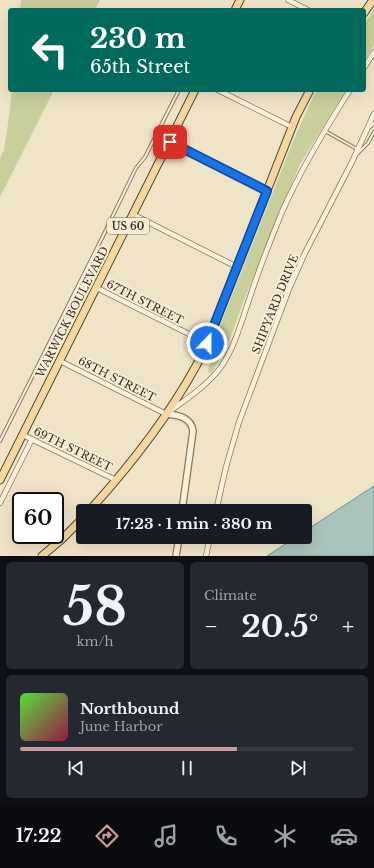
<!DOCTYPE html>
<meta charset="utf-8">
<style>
body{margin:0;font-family:"Libre Baskerville",serif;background:#242831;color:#f1f3f6;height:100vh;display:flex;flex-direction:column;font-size:15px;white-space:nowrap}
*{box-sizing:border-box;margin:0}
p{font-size:13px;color:#9ea1a6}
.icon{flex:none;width:22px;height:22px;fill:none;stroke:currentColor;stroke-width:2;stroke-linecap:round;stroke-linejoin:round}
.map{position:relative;height:556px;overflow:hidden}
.side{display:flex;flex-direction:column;gap:6px;padding:6px;background:#0d0f14;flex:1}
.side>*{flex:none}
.banner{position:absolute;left:8px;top:8px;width:358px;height:84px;border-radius:4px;box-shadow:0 4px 16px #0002;background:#00695c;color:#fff;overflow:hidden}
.speed{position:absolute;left:12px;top:492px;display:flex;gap:8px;font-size:20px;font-weight:700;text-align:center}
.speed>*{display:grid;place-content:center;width:52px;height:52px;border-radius:50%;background:#171b24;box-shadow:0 4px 16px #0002;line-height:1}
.speed .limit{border:2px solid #111;border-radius:6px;background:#fff;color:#111}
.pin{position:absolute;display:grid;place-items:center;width:34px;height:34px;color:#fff;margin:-17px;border-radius:8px;box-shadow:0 2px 6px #0006}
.me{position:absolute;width:44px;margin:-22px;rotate:22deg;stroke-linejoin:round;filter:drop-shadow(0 0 3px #0008)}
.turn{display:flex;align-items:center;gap:14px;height:84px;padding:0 16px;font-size:18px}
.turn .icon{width:52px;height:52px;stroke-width:2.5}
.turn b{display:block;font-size:28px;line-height:34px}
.big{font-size:30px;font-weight:700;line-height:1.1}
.side .widget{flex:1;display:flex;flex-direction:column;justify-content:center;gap:6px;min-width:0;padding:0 14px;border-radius:6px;background:#242831}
.side .dial{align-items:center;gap:0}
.dial b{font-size:52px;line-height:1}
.song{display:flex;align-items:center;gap:12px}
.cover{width:48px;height:48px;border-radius:6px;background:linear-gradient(135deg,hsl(110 70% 55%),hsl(340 70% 35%))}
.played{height:4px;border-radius:2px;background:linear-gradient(90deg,#cc999b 65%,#363941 65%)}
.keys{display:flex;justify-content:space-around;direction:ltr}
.heat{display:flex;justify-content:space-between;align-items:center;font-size:22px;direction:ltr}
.side .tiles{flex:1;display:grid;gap:6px;grid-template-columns:1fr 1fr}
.widget:last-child{grid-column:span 2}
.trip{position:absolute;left:76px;top:504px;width:236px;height:40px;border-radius:4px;background:#171b24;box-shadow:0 4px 16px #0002;font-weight:700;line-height:40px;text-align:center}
.menu{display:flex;height:64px;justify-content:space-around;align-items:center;background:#090b0e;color:#9ea1a6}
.menu .icon{width:28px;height:28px}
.menu .on{color:#cc999b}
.menu b{font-size:18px;color:#f1f3f6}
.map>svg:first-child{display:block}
</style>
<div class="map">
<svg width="374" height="556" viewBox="0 0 374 556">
<rect width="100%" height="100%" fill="#f0e4c8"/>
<g fill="#c9cf9b">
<polygon points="21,0 100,0 95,10 20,10"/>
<polygon points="374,10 374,45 364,61 364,24"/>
<polygon points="12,90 54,90 0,197 0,158 4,150 8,124"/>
<path d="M318,90h28l-46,74 -57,139 -15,41 -3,7 -13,21 -3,1 -1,-4c3,-7 7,-13 4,-20l6,-18 76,-192 20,-44z"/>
</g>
<polygon fill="#a9c4bc" stroke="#6f938a" points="374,486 374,556 267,556 296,537 305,537 305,531"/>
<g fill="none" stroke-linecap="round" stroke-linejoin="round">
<defs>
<g id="service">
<polyline points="369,128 374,123"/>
<polyline points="325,131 357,149"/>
<polyline points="358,153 368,143 374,132"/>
<polyline points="0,441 103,236 136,168 145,157 179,90"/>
</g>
<g id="minor">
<polyline points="288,0 308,10"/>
<polyline points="364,68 374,52"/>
<polyline points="218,90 292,127"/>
<polyline points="170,142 267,191"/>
<polyline points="134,215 237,267"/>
<polyline points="97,288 207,343"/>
<path d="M60,361l106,53c19,-14 41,-28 55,-47 15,-22 21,-48 30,-73 9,-28 20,-55 31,-82 19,-43 43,-83 68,-122"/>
<polyline points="23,435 116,480"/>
<polyline points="0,503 32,439"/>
<polyline points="216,511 226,467 239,422 289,289 305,253 352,162 374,114"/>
<polyline points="206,556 210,537"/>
</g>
<g id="tertiary">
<path d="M166,414c12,1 25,3 27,17l-11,80"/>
<polyline points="176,556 179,537"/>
</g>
<g id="primary">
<polyline points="235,10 240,0"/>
<polyline points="364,13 373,0"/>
<polyline points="0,480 195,90"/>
<path d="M89,511c40,-44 79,-94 107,-145 5,-9 9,-19 13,-28l87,-221 14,-27"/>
<polyline points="42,556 62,539 83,518"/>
</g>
</defs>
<use href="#service" stroke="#8d765c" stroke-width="4"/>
<use href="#minor" stroke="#8d765c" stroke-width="6"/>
<use href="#tertiary" stroke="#8d765c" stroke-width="8"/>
<use href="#primary" stroke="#5b4430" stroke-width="9"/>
<use href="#service" stroke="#faf1dc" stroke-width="2"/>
<use href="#minor" stroke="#faf1dc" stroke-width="4.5"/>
<use href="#tertiary" stroke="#faf1dc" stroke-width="5.5"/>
<use href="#primary" stroke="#f3d9a0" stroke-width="7"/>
</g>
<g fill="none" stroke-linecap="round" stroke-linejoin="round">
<defs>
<polyline id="route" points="170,142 267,191 207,343"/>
</defs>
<use href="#route" stroke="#114b97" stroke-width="10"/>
<use href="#route" stroke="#1a73e8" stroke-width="7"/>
</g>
<g text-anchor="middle" stroke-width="4" stroke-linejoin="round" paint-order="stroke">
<rect fill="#f7eed8" stroke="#756857" stroke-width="1" x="107" y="218" width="42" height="16" rx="3"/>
<g font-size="10" font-weight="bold" fill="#3d2e20">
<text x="128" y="230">US 60</text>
</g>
<g font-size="11" fill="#3d2e20" stroke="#f7eed8">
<text transform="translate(145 302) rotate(27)" y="4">67TH STREET</text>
<text transform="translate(275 304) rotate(-68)" y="4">SHIPYARD DRIVE</text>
<text transform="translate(72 312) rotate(-63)" y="4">WARWICK BOULEVARD</text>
<text transform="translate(117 379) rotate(27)" y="4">68TH STREET</text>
<text transform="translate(73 449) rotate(26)" y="4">69TH STREET</text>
</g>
</g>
</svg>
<div class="speed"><div class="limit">60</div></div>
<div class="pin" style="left:170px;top:142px;background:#d93025"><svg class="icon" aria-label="arrive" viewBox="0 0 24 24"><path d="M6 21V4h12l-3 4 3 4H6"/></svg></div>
<svg class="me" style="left:207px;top:343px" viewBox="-20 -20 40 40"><circle r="17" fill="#1a73e8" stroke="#fff" stroke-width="3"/><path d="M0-11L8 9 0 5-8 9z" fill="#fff"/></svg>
<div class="trip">17:23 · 1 min · 380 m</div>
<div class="banner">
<div class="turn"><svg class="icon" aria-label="left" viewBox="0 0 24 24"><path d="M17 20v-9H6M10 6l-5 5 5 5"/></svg><div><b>230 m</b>65th Street</div></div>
</div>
</div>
<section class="side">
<div class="tiles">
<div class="widget dial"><b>58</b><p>km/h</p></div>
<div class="widget"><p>Climate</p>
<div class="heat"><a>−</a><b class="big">20.5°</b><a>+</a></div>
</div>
<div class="widget">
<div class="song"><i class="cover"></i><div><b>Northbound</b><p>June Harbor</p></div></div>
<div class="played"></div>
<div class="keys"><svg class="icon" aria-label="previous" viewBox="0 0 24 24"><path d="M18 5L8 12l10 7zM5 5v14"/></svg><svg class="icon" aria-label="pause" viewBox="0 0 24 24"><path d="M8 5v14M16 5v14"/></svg><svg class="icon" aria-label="next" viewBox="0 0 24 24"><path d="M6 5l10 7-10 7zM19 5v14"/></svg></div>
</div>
</div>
</section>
<nav class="menu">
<b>17:22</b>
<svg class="icon on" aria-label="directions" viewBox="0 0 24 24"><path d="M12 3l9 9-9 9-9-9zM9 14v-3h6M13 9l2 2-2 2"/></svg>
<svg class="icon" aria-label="music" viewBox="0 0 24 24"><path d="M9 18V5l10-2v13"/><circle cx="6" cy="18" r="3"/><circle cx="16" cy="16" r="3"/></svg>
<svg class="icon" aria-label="phone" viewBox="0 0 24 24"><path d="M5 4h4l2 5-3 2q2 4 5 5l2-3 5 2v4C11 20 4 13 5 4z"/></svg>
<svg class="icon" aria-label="climate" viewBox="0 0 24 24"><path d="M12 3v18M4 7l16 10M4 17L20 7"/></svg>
<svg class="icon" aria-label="car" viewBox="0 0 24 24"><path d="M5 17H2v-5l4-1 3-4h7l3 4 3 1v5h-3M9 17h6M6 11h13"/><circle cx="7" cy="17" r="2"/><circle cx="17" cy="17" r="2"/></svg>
</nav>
